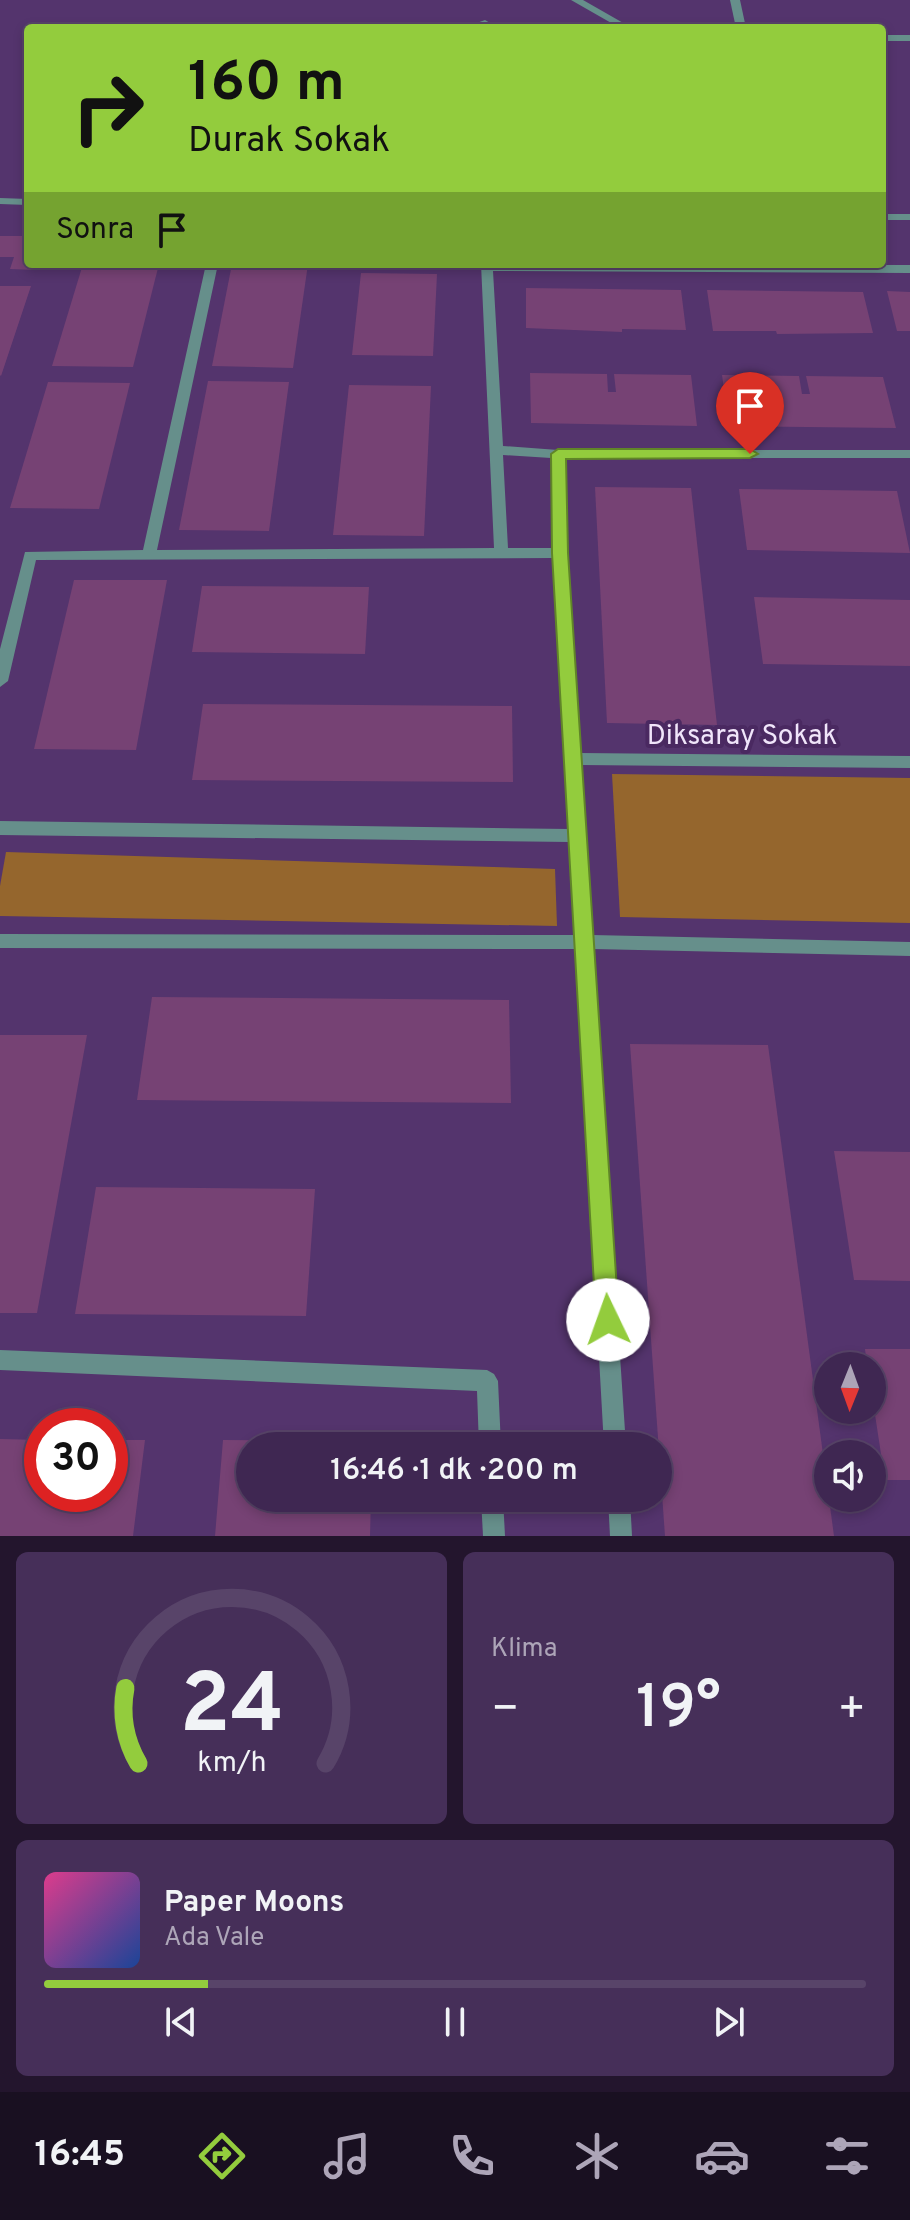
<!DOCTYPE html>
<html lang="tr">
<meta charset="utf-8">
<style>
body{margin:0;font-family:Overpass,sans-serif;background:#462f59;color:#f1f3f6;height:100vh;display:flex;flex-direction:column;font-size:30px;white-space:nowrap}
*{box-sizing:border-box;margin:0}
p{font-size:26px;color:#ada5b8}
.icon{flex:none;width:44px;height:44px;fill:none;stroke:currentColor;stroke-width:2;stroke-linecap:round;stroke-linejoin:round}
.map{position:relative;height:1536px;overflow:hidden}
.details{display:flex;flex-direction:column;gap:16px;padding:16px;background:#23152d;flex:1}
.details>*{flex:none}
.top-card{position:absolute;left:24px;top:24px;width:862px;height:244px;border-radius:8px;box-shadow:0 4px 12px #0003,0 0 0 2px #584469;background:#93cc3d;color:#111;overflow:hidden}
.needle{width:52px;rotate:181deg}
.tools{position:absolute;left:814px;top:1352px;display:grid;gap:16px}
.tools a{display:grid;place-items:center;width:72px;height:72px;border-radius:50%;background:#3f2752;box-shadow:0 4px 12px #0003,0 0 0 2px #584469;font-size:40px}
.speed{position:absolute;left:24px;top:1408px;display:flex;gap:16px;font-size:40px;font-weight:700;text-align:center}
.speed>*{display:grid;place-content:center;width:104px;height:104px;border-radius:50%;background:#3f2752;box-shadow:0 4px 12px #0003,0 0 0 2px #584469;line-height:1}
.speed .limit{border:12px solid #d22;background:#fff;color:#111}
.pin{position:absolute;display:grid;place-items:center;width:68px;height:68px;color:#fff;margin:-82px -34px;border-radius:50% 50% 50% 0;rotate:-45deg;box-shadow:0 0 8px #0007}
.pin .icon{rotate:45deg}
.me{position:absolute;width:88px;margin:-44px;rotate:357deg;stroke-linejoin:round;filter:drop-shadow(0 0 6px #0008)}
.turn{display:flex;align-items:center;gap:28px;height:168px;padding:0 32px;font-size:36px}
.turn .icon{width:104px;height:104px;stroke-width:2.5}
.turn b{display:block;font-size:56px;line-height:68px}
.then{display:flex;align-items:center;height:76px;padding:0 32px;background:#0003;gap:16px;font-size:30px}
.big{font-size:60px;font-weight:600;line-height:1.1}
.details .tile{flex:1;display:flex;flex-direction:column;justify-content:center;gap:12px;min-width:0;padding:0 28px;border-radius:12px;background:#462f59}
.details .dial{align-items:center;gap:0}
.dial svg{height:208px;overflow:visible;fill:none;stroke:#584469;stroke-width:7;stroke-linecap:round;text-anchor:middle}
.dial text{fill:#f1f3f6;stroke:none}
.song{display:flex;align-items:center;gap:24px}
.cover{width:96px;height:96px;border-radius:12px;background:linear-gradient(135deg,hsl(330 70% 55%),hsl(220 70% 35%))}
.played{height:8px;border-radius:4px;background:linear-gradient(90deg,#93cc3d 20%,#584469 20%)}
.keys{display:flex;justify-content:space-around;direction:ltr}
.heat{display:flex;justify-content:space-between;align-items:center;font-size:44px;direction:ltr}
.details .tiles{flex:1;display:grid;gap:16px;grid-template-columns:1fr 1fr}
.tile:last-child{grid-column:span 2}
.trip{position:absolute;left:236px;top:1432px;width:436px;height:80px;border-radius:40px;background:#3f2752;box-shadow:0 4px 12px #0003,0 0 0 2px #584469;font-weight:600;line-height:80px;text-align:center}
.tab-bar{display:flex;height:128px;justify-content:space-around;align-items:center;background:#191021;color:#ada5b8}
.tab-bar .icon{width:56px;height:56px}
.tab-bar .on{color:#93cc3d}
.tab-bar b{font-size:36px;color:#f1f3f6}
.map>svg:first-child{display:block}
</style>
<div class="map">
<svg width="910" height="1536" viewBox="0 0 910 1536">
<rect width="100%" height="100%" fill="#54346d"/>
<g fill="#95662d">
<polygon points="612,774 910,778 910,923 620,917"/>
<polygon points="6,852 555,869 557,926 0,916 0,886"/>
</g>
<g fill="#764274">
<polygon points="0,236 28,236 28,264 38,264 36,270 10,269 14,257 0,257"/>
<polygon points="83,264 159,264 133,367 52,366"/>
<polygon points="232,264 308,264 293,368 212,366"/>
<polygon points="361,273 437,274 433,356 352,355"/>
<polygon points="0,286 31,286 1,376 0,375"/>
<polygon points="526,288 681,290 686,330 622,329 622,332 526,328"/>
<polygon points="707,290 863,292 873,333 777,334 776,331 713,331"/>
<polygon points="887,291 910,292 910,331 897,331"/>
<polygon points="530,373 607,374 608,392 616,392 614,374 691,375 697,426 531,423"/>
<polygon points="722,375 799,376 802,394 810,394 806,376 883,377 896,428 729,426"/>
<polygon points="208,381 289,382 269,531 179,530"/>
<polygon points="48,382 130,383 99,509 10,508"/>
<polygon points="349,385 431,386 424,536 333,535"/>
<polygon points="595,487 691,488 717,725 607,723"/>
<polygon points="739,489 897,491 910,553 747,550"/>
<polygon points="74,580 167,580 136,750 34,749"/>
<polygon points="202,586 369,587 365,654 192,652"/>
<polygon points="754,597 910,600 910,666 763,664"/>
<polygon points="203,704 512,706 513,782 192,780"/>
<polygon points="152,997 509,1000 511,1103 137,1100"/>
<polygon points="0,1035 87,1035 37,1313 0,1313"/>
<polygon points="630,1044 768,1045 834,1536 665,1536"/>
<polygon points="834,1151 910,1152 910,1281 854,1280"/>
<polygon points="96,1187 315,1189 306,1316 75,1314"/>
<polygon points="865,1349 910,1349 910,1480 885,1480 872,1395 872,1366 867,1366"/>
<polygon points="0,1439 42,1440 42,1494 110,1494 110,1440 145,1440 133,1536 0,1536"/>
<polygon points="223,1440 373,1441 373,1446 250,1446 250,1498 371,1498 370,1536 215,1536"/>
</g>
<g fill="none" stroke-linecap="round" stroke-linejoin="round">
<polygon fill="#668f8b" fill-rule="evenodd" points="485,20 490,23 488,25 463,28"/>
<g fill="#668f8b" fill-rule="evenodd">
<polygon points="571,0 583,0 632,28 620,28"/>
<polygon points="730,0 740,0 746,28 736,28"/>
<rect x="882" y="35" width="28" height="6"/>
<path d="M206,264h12l-61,286 337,-2 -13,-284 429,1v8l-417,-2 10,175 55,4h352v8h-345l2,95 13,200 330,3v12l-329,-3 11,170 318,7v14l-317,-7 33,497h-22l-28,-497 -576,-1v-14l575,1 -5,-93 -570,-7v-14l569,8 -16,-271 -517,2 -28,121 -8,6v-38l25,-97 118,-2zM503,455l48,3 2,90h-45z"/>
<polygon points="0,1350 487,1370 494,1374 498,1381 501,1446 479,1446 477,1391 0,1370"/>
<polygon points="481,1498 503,1498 505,1536 483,1536"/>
<polygon points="608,1498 630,1498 632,1536 610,1536"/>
</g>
<g fill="#668f8b" fill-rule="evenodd">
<polygon points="0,198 28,199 28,205 0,204"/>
<rect x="882" y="214" width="28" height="6"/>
</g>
</g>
<polygon fill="#93cc3d" stroke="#608528" stroke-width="2" points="558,449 750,449 758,454 750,458 566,459 568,553 619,1320 616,1328 608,1332 599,1328 596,1320 552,553 551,454"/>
<g text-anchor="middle" stroke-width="8" stroke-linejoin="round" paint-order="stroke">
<g font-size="28" fill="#f0e5fa" stroke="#4a2961">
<text x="742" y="744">Diksaray Sokak</text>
</g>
</g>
</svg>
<div class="tools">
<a><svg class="needle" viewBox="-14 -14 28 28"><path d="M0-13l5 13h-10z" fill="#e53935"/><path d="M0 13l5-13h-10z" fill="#ada5b8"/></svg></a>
<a><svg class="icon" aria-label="sound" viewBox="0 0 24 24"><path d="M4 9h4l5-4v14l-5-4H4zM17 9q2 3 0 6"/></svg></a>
</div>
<div class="speed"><div class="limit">30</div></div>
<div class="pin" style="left:750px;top:454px;background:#d93025"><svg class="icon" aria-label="arrive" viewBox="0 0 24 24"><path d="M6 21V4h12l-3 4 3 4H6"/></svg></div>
<svg class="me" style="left:608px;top:1320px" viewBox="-20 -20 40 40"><circle r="19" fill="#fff"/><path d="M0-13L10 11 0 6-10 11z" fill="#93cc3d"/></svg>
<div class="trip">16:46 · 1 dk · 200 m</div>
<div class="top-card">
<div class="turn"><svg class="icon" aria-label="right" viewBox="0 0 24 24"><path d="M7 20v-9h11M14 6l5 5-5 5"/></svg><div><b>160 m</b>Durak Sokak</div></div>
<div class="then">Sonra<svg class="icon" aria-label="arrive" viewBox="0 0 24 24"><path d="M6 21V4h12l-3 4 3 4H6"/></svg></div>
</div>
</div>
<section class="details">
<div class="tiles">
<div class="tile dial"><svg viewBox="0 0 100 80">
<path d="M14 69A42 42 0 1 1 86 69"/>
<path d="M14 69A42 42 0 0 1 9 40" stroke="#93cc3d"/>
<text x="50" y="56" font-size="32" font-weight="700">24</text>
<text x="50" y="72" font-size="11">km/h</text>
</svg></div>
<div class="tile"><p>Klima</p>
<div class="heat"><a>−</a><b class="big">19°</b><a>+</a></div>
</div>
<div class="tile">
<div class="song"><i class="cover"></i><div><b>Paper Moons</b><p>Ada Vale</p></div></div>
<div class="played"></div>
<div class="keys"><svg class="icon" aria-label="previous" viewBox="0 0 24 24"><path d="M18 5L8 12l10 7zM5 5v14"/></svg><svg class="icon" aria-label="pause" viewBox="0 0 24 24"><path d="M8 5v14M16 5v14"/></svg><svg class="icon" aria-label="next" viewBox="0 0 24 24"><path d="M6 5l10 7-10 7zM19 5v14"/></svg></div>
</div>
</div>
</section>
<nav class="tab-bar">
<b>16:45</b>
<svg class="icon on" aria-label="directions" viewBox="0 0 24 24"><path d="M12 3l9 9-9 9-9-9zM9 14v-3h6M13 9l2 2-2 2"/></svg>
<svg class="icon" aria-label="music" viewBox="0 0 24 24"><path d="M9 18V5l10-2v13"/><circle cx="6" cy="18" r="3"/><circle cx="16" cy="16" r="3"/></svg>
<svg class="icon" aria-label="phone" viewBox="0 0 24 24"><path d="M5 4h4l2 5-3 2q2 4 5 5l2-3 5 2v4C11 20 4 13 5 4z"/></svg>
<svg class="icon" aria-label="climate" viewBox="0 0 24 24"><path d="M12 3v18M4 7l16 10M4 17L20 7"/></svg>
<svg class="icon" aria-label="car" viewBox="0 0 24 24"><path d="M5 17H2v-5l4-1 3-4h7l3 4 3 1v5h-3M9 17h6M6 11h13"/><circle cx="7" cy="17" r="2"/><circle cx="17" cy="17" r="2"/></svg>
<svg class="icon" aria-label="filters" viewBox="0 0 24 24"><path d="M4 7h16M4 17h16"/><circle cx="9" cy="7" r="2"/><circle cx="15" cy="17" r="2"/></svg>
</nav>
